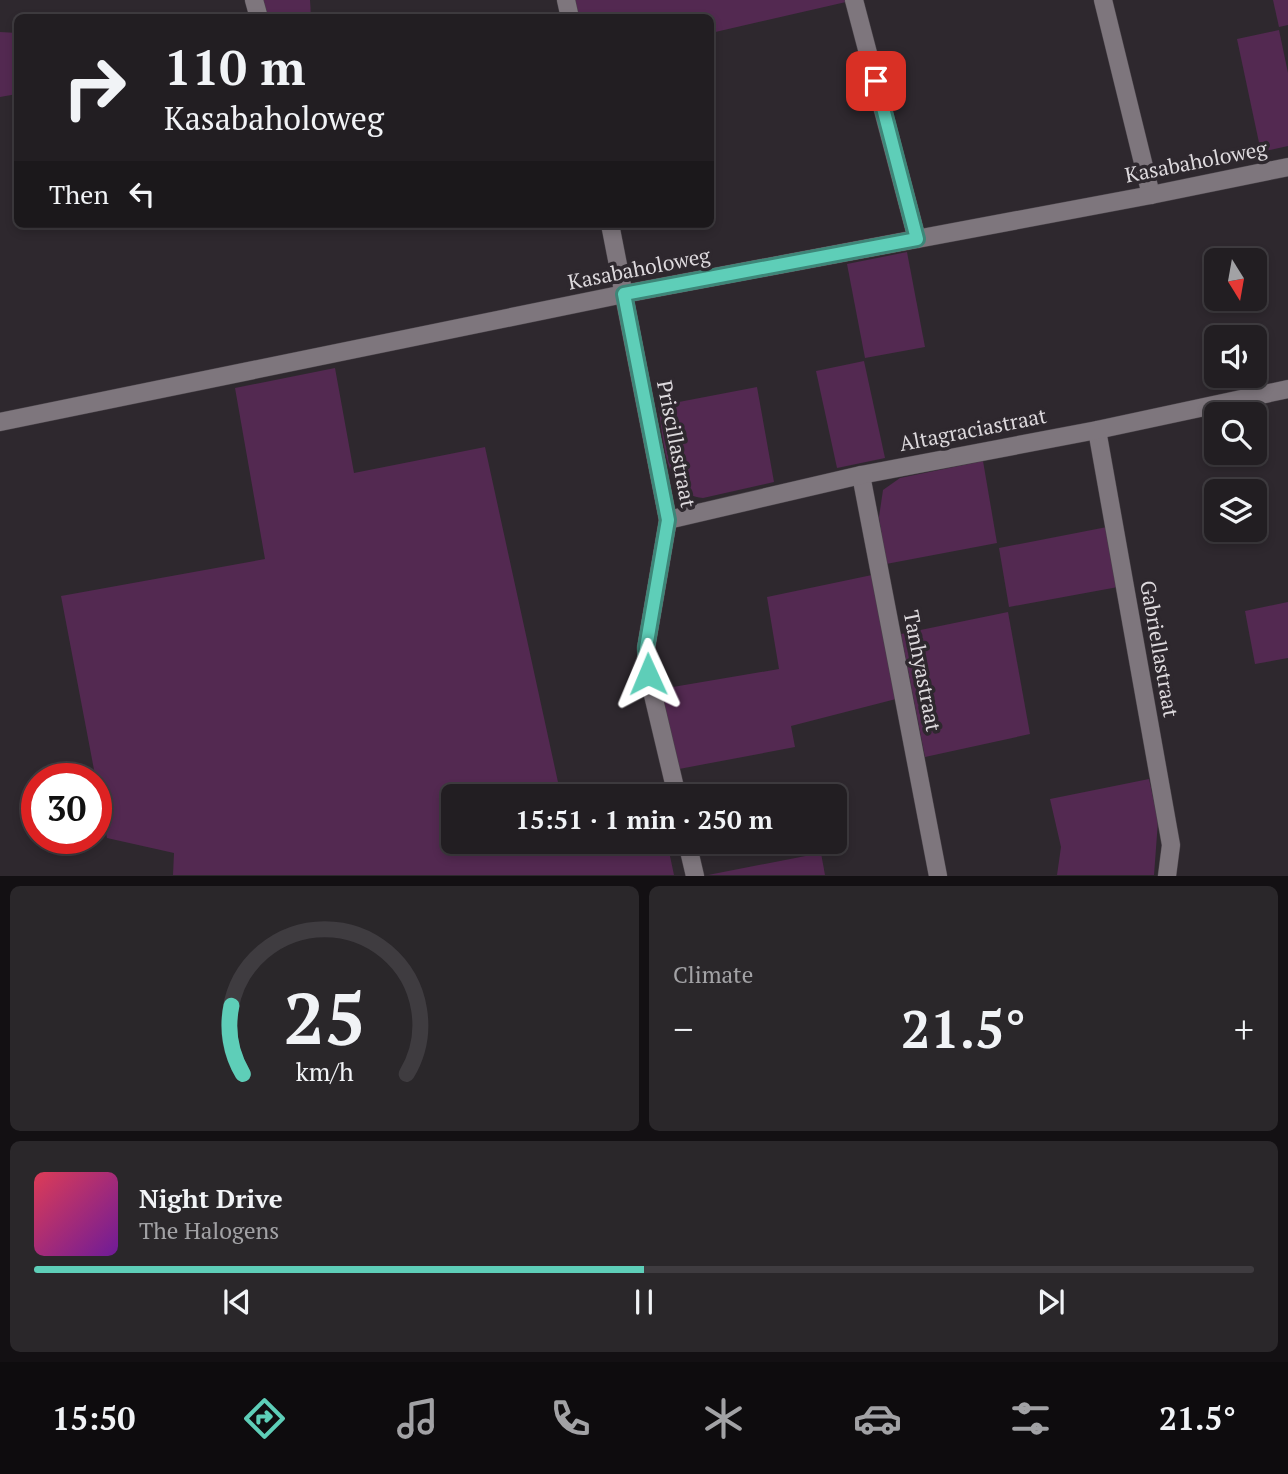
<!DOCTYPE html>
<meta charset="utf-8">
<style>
body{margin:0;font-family:"PT Serif",serif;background:#2a272a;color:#f1f3f6;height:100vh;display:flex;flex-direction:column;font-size:26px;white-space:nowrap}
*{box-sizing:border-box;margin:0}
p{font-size:23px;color:#a2a2a5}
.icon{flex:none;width:38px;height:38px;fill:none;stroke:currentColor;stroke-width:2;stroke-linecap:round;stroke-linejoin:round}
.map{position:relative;height:876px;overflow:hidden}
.panel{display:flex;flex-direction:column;gap:10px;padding:10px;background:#131013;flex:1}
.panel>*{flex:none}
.top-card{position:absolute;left:14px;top:14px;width:700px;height:214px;border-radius:10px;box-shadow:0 4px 10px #0003,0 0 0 2px #3f3c40;background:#221e22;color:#f1f3f6;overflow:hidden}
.needle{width:46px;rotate:169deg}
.controls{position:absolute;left:1204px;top:248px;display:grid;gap:14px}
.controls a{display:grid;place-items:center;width:63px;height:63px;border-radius:10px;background:#221e22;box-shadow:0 4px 10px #0003,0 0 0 2px #3f3c40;font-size:35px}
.speed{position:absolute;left:21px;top:763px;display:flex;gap:14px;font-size:35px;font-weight:700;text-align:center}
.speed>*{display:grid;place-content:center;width:91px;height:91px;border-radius:50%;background:#221e22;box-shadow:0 4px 10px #0003,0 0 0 2px #3f3c40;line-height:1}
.speed .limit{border:10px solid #d22;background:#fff;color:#111}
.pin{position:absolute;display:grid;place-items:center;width:60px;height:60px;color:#fff;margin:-30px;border-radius:14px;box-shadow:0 4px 10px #0006}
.me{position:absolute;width:77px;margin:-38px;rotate:359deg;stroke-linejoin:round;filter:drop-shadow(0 0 5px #0008)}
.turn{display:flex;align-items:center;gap:24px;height:147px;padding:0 35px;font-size:32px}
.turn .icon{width:91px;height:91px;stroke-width:2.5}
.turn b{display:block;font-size:49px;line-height:60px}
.then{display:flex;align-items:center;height:66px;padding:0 35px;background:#0003;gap:14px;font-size:26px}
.big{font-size:52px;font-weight:700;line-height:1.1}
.panel .card{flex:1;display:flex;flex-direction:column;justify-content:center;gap:10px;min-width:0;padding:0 24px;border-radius:10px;background:#2a272a}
.panel .dial{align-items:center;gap:0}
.dial svg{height:182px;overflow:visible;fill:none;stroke:#3f3c40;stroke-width:7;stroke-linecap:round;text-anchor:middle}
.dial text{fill:#f1f3f6;stroke:none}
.song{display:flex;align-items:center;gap:21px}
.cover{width:84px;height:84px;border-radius:10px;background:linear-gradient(135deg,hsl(350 70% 55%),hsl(280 70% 35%))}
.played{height:7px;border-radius:4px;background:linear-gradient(90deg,#5eceb8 50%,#3f3c40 50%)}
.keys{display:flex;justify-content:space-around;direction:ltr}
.heat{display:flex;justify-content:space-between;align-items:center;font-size:38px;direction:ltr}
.panel .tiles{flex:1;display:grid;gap:10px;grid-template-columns:1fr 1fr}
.card:last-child{grid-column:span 2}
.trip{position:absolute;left:441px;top:784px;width:406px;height:70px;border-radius:10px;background:#221e22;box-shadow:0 4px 10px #0003,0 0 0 2px #3f3c40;font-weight:700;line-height:70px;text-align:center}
.menu{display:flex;height:112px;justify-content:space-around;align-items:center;background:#0e0c0e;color:#a2a2a5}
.menu .icon{width:49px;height:49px}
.menu .on{color:#5eceb8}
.menu b{font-size:32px;color:#f1f3f6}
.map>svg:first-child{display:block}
</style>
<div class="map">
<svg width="1288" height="876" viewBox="0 0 1288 876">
<rect width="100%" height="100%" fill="#2e282e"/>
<g fill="#532951">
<polygon points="261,0 310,0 311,17 272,17 268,14"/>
<polygon points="572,0 845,0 846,2 711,33 710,18 576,17"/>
<polygon points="1273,0 1288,0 1288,25 1279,27"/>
<polygon points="1279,30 1288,73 1288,146 1261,152 1237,39"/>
<polygon points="0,32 18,33 17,94 0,97"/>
<polygon points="907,252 925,347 865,358 847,264"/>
<polygon points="864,361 885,458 837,468 816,371"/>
<polygon points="335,368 354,473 485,447 561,796 453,796 453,842 667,842 674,875 173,875 174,853 107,838 61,596 265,559 235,388"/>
<path d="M757,387l17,95 -71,16c-40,-3 -39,-62 -45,-92z"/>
<polygon points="983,461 997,543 886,564 879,517 883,490 900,478"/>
<polygon points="1107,527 1118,587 1009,607 999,548"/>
<polygon points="872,575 896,699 791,726 795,747 679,769 661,689 779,669 767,597"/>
<polygon points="1288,602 1288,658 1255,664 1245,611"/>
<polygon points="1008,612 1030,734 925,757 901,634"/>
<polygon points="1149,779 1158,821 1154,875 1057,875 1061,847 1050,799"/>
<polygon points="821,853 825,875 708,875"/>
</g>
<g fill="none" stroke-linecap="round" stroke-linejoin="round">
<defs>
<g id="minor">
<polyline points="254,0 259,18"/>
<polyline points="566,0 570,18"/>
<polyline points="854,0 917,239"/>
<polyline points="1103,0 1151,195"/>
<polyline points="610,224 668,520 646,648 648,674 677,796"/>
<polyline points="0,422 624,294 1151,195 1288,167"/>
<polyline points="1097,430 1171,845 1167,876"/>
<polyline points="861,475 938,876"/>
<polyline points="668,520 861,475 1097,430 1288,389"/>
<polyline points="687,842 695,876"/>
</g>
</defs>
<use href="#minor" stroke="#4a444a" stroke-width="19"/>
<use href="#minor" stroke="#7e767d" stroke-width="18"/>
</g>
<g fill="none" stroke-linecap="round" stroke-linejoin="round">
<defs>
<polyline id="route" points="648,674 646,648 668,520 624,294 917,239 876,81"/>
</defs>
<use href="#route" stroke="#3d8678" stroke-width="18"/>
<use href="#route" stroke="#5eceb8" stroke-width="12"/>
</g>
<g text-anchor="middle" stroke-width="7" stroke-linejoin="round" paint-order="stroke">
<g font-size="21" fill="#ddd9dd" stroke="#2e282e">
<text transform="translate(1196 162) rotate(-11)" y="7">Kasabaholoweg</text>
<text transform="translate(639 269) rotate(-11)" y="7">Kasabaholoweg</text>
<text transform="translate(973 430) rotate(-11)" y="7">Altagraciastraat</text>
<text transform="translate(676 444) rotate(79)" y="7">Priscillastraat</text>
<text transform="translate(1159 649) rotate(80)" y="7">Gabriellastraat</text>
<text transform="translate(922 671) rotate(79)" y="7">Tanhyastraat</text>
</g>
</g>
</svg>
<div class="controls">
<a><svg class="needle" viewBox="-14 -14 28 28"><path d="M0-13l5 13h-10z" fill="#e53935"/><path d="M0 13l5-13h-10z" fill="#a2a2a5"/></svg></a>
<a><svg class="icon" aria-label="sound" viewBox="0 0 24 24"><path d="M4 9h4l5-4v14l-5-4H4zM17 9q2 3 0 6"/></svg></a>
<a><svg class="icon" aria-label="search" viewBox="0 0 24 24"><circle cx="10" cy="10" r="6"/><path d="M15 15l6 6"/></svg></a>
<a><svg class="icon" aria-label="layers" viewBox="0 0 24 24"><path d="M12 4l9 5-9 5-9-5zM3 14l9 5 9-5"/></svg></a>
</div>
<div class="speed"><div class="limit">30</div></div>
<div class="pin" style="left:876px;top:81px;background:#d93025"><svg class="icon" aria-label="arrive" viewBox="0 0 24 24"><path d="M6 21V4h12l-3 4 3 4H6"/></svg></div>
<svg class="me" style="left:648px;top:674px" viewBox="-20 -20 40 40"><path d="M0-17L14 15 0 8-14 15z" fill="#5eceb8" stroke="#fff" stroke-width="4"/></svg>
<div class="trip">15:51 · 1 min · 250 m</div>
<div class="top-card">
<div class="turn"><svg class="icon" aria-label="right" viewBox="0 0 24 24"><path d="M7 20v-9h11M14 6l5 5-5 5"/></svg><div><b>110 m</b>Kasabaholoweg</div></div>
<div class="then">Then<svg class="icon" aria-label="left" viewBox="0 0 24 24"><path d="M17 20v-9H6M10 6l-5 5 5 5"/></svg></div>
</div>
</div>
<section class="panel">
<div class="tiles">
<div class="card dial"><svg viewBox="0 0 100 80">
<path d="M14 69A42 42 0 1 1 86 69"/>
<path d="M14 69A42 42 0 0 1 9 39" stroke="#5eceb8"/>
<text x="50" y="56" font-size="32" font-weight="700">25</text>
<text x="50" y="72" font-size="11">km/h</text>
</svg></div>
<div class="card"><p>Climate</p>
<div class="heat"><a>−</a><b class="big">21.5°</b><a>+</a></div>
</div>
<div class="card">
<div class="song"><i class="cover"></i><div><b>Night Drive</b><p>The Halogens</p></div></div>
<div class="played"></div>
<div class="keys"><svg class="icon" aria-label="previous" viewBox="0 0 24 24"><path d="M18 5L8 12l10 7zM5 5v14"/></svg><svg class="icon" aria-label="pause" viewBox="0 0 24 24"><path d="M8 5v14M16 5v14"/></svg><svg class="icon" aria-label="next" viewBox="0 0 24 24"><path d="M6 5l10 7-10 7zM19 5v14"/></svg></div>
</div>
</div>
</section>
<nav class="menu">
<b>15:50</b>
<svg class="icon on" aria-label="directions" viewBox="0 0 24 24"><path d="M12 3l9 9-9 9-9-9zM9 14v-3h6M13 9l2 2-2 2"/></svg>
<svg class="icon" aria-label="music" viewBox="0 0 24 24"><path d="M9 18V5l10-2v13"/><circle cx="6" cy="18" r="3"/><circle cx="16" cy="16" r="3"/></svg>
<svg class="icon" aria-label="phone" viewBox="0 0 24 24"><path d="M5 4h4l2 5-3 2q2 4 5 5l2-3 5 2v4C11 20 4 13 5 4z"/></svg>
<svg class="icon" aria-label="climate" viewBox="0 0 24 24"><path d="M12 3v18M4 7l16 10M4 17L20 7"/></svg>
<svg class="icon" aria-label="car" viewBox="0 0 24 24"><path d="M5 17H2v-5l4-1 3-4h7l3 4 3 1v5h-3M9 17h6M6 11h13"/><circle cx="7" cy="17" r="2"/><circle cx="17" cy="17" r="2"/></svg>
<svg class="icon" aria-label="filters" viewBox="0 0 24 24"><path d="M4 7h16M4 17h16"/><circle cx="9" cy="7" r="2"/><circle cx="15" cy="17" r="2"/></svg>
<b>21.5°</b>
</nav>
